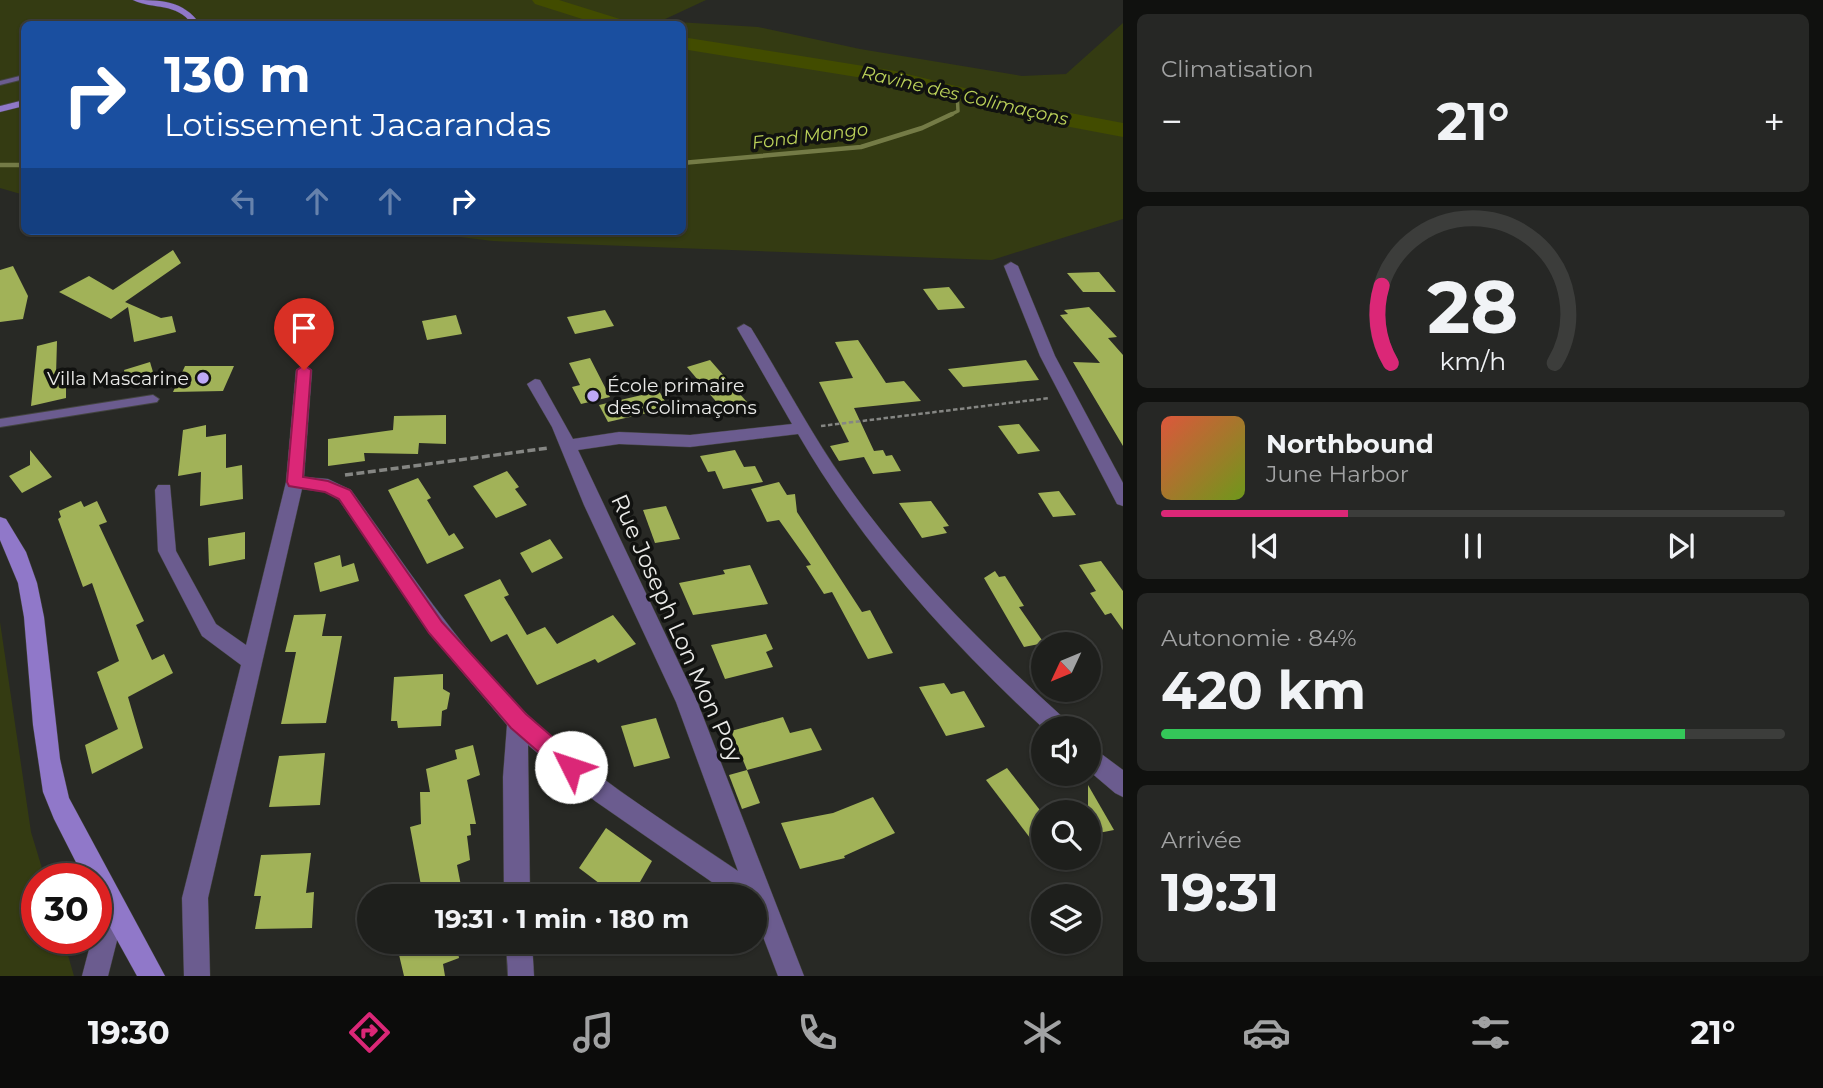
<!DOCTYPE html>
<html lang="fr">
<meta charset="utf-8">
<style>
body{margin:0;font-family:Montserrat,sans-serif;background:#262725;color:#f1f3f6;height:100vh;display:flex;flex-direction:column;font-size:26px;white-space:nowrap}
*{box-sizing:border-box;margin:0}
p{font-size:23px;color:#a1a2a3}
.icon{flex:none;width:38px;height:38px;fill:none;stroke:currentColor;stroke-width:2;stroke-linecap:round;stroke-linejoin:round}
.map{position:relative;flex:1;overflow:hidden}
.details{display:flex;flex-direction:column;gap:14px;padding:14px;background:#10110f;width:700px}
.details>*{flex:none}
.hud{position:absolute;left:21px;top:21px;width:665px;height:214px;border-radius:10px;box-shadow:0 2px 5px #0004,0 0 0 2px #3c3d3b;background:#1a4fa0;color:#fff;overflow:hidden}
.needle{width:46px;rotate:226deg}
.controls{position:absolute;left:1031px;top:632px;display:grid;gap:14px}
.controls a{display:grid;place-items:center;width:70px;height:70px;border-radius:50%;background:#1e1f1c;box-shadow:0 2px 5px #0004,0 0 0 2px #3c3d3b;font-size:35px}
.speed{position:absolute;left:21px;top:863px;display:flex;gap:14px;font-size:35px;font-weight:700;text-align:center}
.speed>*{display:grid;place-content:center;width:91px;height:91px;border-radius:50%;background:#1e1f1c;box-shadow:0 2px 5px #0004,0 0 0 2px #3c3d3b;line-height:1}
.speed .limit{border:10px solid #d22;background:#fff;color:#111}
.pin{position:absolute;display:grid;place-items:center;width:60px;height:60px;color:#fff;margin:-72px -30px;border-radius:50% 50% 50% 0;rotate:-45deg;box-shadow:0 0 7px #0007}
.pin .icon{rotate:45deg}
.me{position:absolute;width:77px;margin:-38px;rotate:311deg;stroke-linejoin:round;filter:drop-shadow(0 0 5px #0008)}
.turn{display:flex;align-items:center;gap:24px;height:147px;padding:0 28px;font-size:32px}
.turn .icon{width:91px;height:91px;stroke-width:2.5}
.turn b{display:block;font-size:49px;line-height:60px}
.lanes{display:flex;align-items:center;height:66px;padding:0 28px;background:#0003;justify-content:center;gap:35px;direction:ltr}
.lanes .off{opacity:.35}
.big{font-size:52px;font-weight:700;line-height:1.1}
.details .tile{flex:1;display:flex;flex-direction:column;justify-content:center;gap:10px;min-width:0;padding:0 24px;border-radius:10px;background:#262725}
.details .dial{align-items:center;gap:0}
.dial svg{height:182px;overflow:visible;fill:none;stroke:#3c3d3b;stroke-width:7;stroke-linecap:round;text-anchor:middle}
.dial text{fill:#f1f3f6;stroke:none}
.song{display:flex;align-items:center;gap:21px}
.cover{width:84px;height:84px;border-radius:10px;background:linear-gradient(135deg,hsl(10 70% 55%),hsl(80 70% 35%))}
.played{height:7px;border-radius:4px;background:linear-gradient(90deg,#db2777 30%,#3c3d3b 30%)}
.keys{display:flex;justify-content:space-around;direction:ltr}
.heat{display:flex;justify-content:space-between;align-items:center;font-size:38px;direction:ltr}
.charge{height:10px;border-radius:5px;background:linear-gradient(90deg,#34c759 84%,#3c3d3b 0)}
.trip{position:absolute;left:357px;top:884px;width:410px;height:70px;border-radius:35px;background:#1e1f1c;box-shadow:0 2px 5px #0004,0 0 0 2px #3c3d3b;font-weight:700;line-height:70px;text-align:center}
.tab-bar{display:flex;height:112px;justify-content:space-around;align-items:center;background:#0c0c0b;color:#a1a2a3}
.tab-bar .icon{width:49px;height:49px}
.tab-bar .current{color:#db2777}
.tab-bar b{font-size:32px;color:#f1f3f6}
main{display:flex;flex:1;min-height:0}
.map>svg:first-child{display:block}
</style>
<main>
<div class="map">
<svg width="1123" height="976" viewBox="0 0 1123 976">
<rect width="100%" height="100%" fill="#282925"/>
<g fill="#343b12">
<polygon points="0,0 706,0 661,21 758,27 860,49 1022,76 1066,74 1123,23 1123,219 992,260 493,241 410,231 682,231 682,24 24,24 24,195 0,188"/>
<polygon points="0,622 31,832 45,878 37,878 37,938 63,938 74,976 0,976"/>
</g>
<g fill="none" stroke-linecap="round" stroke-linejoin="round">
<polyline stroke="#747b46" stroke-width="3.5" points="948,116 958,111 957,92"/>
<g stroke="#747b46" stroke-width="4.5">
<polyline points="682,163 861,147 922,128 952,114"/>
<polyline points="0,165 24,165"/>
</g>
<g fill="#424c00" fill-rule="evenodd">
<polygon points="532,0 559,0 623,20 625,24 598,24 535,4"/>
<polygon points="682,37 895,71 1049,109 1123,123 1123,137 1049,123 894,83 682,49"/>
</g>
</g>
<g fill="#a1b258">
<polygon points="173,250 181,263 125,302 161,318 172,316 176,332 134,342 128,307 111,319 59,292 89,276 113,290"/>
<polygon points="13,266 28,296 23,319 0,322 0,270"/>
<polygon points="1099,272 1116,292 1083,292 1067,273"/>
<polygon points="949,287 965,308 938,310 923,289"/>
<polygon points="1089,307 1117,337 1108,338 1123,355 1123,446 1073,362 1100,363 1060,315 1068,314 1064,310"/>
<polygon points="605,310 614,326 575,334 567,317"/>
<polygon points="456,315 462,334 427,340 422,321"/>
<polygon points="858,340 886,383 904,381 921,401 854,408 874,451 883,450 886,456 892,455 901,471 873,474 864,457 839,461 830,446 849,442 819,382 853,378 835,342"/>
<polygon points="57,341 56,375 66,373 66,398 31,406 37,346"/>
<polygon points="590,358 610,397 581,404 572,387 580,385 569,363"/>
<polygon points="710,360 753,409 729,417 687,367"/>
<polygon points="1026,360 1039,380 963,387 948,369"/>
<polygon points="150,362 156,382 128,386 124,370"/>
<polygon points="185,366 234,366 223,391 173,392"/>
<polygon points="659,391 669,408 608,422 599,405"/>
<polygon points="446,415 446,444 419,443 418,454 364,453 365,461 328,466 328,439 393,430 394,416"/>
<polygon points="1019,424 1040,451 1018,454 998,426"/>
<polygon points="206,425 206,437 226,434 226,468 242,465 243,499 200,506 201,472 178,476 183,430"/>
<polygon points="30,450 52,477 22,493 9,476 30,465"/>
<polygon points="735,450 744,467 755,466 763,482 723,489 715,471 708,472 700,456"/>
<polygon points="507,471 519,487 515,489 527,505 496,518 473,486"/>
<polygon points="418,478 431,498 427,500 449,536 454,533 464,548 427,564 388,490"/>
<polygon points="779,482 787,495 795,494 797,512 862,612 870,610 893,653 868,659 832,592 824,594 806,566 811,565 779,520 767,522 751,489"/>
<polygon points="1059,491 1076,515 1053,517 1038,493"/>
<polygon points="81,501 84,507 97,501 107,522 99,525 144,621 136,625 152,660 164,654 173,673 128,697 143,748 92,774 85,745 118,729 97,672 119,661 92,583 83,587 58,519 61,517 59,511"/>
<polygon points="931,501 949,526 943,527 947,533 922,538 899,503"/>
<polygon points="666,506 680,539 655,543 643,510"/>
<polygon points="245,532 245,559 209,566 208,538"/>
<polygon points="550,539 563,558 532,573 520,553"/>
<polygon points="340,555 342,567 354,563 359,581 320,592 314,563"/>
<polygon points="1101,561 1123,591 1123,630 1111,613 1105,615 1090,593 1096,591 1079,565"/>
<polygon points="750,565 768,604 693,615 679,583 725,574 723,570"/>
<polygon points="995,571 999,577 1005,576 1024,606 1019,607 1044,643 1024,647 984,578"/>
<polygon points="500,579 509,595 504,597 527,635 545,627 557,644 613,615 636,644 598,663 595,659 537,685 507,634 491,642 464,595"/>
<polygon points="326,614 322,636 342,636 326,723 281,724 296,652 285,652 294,615"/>
<polygon points="766,634 773,649 766,652 773,667 725,679 711,645"/>
<polygon points="443,674 443,689 450,693 447,709 442,711 441,726 398,728 397,721 391,721 394,677"/>
<polygon points="944,683 951,694 964,691 985,727 946,736 919,687"/>
<polygon points="783,717 790,733 811,728 822,750 747,770 731,731"/>
<polygon points="656,718 670,758 634,767 621,726"/>
<polygon points="473,745 480,775 467,780 476,824 470,824 471,835 467,836 470,860 457,865 463,896 423,896 410,827 421,824 420,792 430,792 426,769 457,759 455,750"/>
<polygon points="325,753 320,805 269,807 279,756"/>
<polygon points="1007,768 1043,814 1043,855 986,780"/>
<polygon points="747,770 760,803 742,809 729,775"/>
<polygon points="1088,785 1114,830 1088,835"/>
<polygon points="873,797 895,833 844,856 845,858 800,869 781,823 833,813"/>
<polygon points="606,828 652,861 632,896 616,896 579,868"/>
<polygon points="311,853 306,893 314,892 312,928 255,929 261,896 254,896 261,855"/>
<polygon points="396,942 456,942 459,958 443,964 445,976 404,976"/>
</g>
<g fill="none" stroke-linecap="round" stroke-linejoin="round">
<defs>
<g id="service">
<polygon points="24,75 24,79 0,85 0,81"/>
<polygon points="153,395 159,399 157,402 0,427 0,419"/>
</g>
<g id="minor">
<polygon points="1011,262 1018,266 1055,356 1123,483 1123,506 1117,504 1040,356 1004,266"/>
<path d="M744,324l7,4c32,52 59,104 94,154 63,90 141,166 222,239l3,7h-27c-94,-87 -180,-182 -245,-294l-108,13 -71,-3 -41,6 119,251 107,275h-26l-24,-63v-17h-22l-137,-95 -67,-56 2,151h-26l-1,-119 4,-52 -66,-78 -102,-147 -14,-8 -23,-3 -94,409 2,78h-26l-2,-78 59,-233 -39,-29 -44,-85 -3,-61 3,-5h12l6,66 40,73 30,21 40,-163 10,-112 8,-5 8,5 -8,107 24,2 23,11c55,76 106,156 174,222 63,63 140,109 213,159l-62,-169 -92,-197 -32,-78 -25,-43 8,-5 5,1 33,59 46,-7 71,3 102,-11 -55,-96z"/>
<polygon points="1088,744 1123,770 1123,797 1115,793 1088,770"/>
<polygon points="112,896 121,900 125,909 108,976 82,976 92,938 96,938 96,920 103,900"/>
<polygon points="506,942 532,942 534,976 508,976"/>
</g>
<g id="secondary">
<path d="M133,0c27,0 50,0 67,24h-8c-16,-22 -38,-14 -59,-24z"/>
<polygon points="24,100 24,106 0,112 0,106"/>
<polygon points="0,517 6,519 26,552 37,583 44,617 60,759 69,798 165,976 137,976 96,902 96,878 84,878 54,819 43,792 33,725 24,617 18,583 0,540"/>
</g>
</defs>
<use href="#service" stroke="#434440" stroke-width="2"/>
<use href="#minor" stroke="#434440" stroke-width="1"/>
<use href="#secondary" stroke="#434440" stroke-width="1"/>
<polyline stroke="#858683" stroke-width="2.5" stroke-dasharray="4.5 2.5" stroke-linecap="butt" points="821,426 1050,398"/>
<polyline stroke="#858683" stroke-width="3.5" stroke-dasharray="8 3.5" stroke-linecap="butt" points="345,475 549,448"/>
<use href="#service" fill="#6b5c8f" fill-rule="evenodd"/>
<use href="#minor" fill="#6b5c8f" fill-rule="evenodd"/>
<use href="#secondary" fill="#9078c9" fill-rule="evenodd"/>
</g>
<polygon fill="#db2777" stroke="#8e194d" stroke-width="2" points="304,365 311,370 303,477 328,481 350,490 442,622 526,714 579,760 582,767 579,774 571,777 564,774 511,728 429,633 339,499 325,492 289,486 287,482 297,370"/>
<g fill="#bea9f5" stroke="#111210" stroke-width="2.5">
<circle cx="203" cy="378" r="7"/>
<circle cx="593" cy="396" r="7"/>
</g>
<g text-anchor="middle" stroke-width="7" stroke-linejoin="round" paint-order="stroke">
<g font-size="18" font-style="italic" fill="#bbd159" stroke="#111210">
<text transform="translate(965 96) rotate(13)" y="6">Ravine des Colimaçons</text>
<text transform="translate(810 136) rotate(-7)" y="6">Fond Mango</text>
</g>
<g font-size="19" fill="#eaeae8" stroke="#111210" text-anchor="end">
<text x="189" y="385">Villa Mascarine</text>
<text x="607" y="392" text-anchor="start">École primaire<tspan x="607" dy="22">des Colimaçons</tspan></text>
</g>
<g font-size="23" fill="#eaeae8" stroke="#111210">
<text transform="translate(677 628) rotate(66)" y="8">Rue Joseph Lon Mon Poy</text>
</g>
</g>
</svg>
<div class="controls">
<a><svg class="needle" viewBox="-14 -14 28 28"><path d="M0-13l5 13h-10z" fill="#e53935"/><path d="M0 13l5-13h-10z" fill="#a1a2a3"/></svg></a>
<a><svg class="icon" aria-label="sound" viewBox="0 0 24 24"><path d="M4 9h4l5-4v14l-5-4H4zM17 9q2 3 0 6"/></svg></a>
<a><svg class="icon" aria-label="search" viewBox="0 0 24 24"><circle cx="10" cy="10" r="6"/><path d="M15 15l6 6"/></svg></a>
<a><svg class="icon" aria-label="layers" viewBox="0 0 24 24"><path d="M12 4l9 5-9 5-9-5zM3 14l9 5 9-5"/></svg></a>
</div>
<div class="speed"><div class="limit">30</div></div>
<div class="pin" style="left:304px;top:370px;background:#d93025"><svg class="icon" aria-label="arrive" viewBox="0 0 24 24"><path d="M6 21V4h12l-3 4 3 4H6"/></svg></div>
<svg class="me" style="left:571px;top:767px" viewBox="-20 -20 40 40"><circle r="19" fill="#fff"/><path d="M0-13L10 11 0 6-10 11z" fill="#db2777"/></svg>
<div class="trip">19:31 · 1 min · 180 m</div>
<div class="hud">
<div class="turn"><svg class="icon" aria-label="right" viewBox="0 0 24 24"><path d="M7 20v-9h11M14 6l5 5-5 5"/></svg><div><b>130 m</b>Lotissement Jacarandas</div></div>
<div class="lanes"><svg class="icon off" aria-label="left" viewBox="0 0 24 24"><path d="M17 20v-9H6M10 6l-5 5 5 5"/></svg><svg class="icon off" aria-label="ahead" viewBox="0 0 24 24"><path d="M12 20V5M6 11l6-6 6 6"/></svg><svg class="icon off" aria-label="ahead" viewBox="0 0 24 24"><path d="M12 20V5M6 11l6-6 6 6"/></svg><svg class="icon" aria-label="right" viewBox="0 0 24 24"><path d="M7 20v-9h11M14 6l5 5-5 5"/></svg></div>
</div>
</div>
<section class="details">
<div class="tile"><p>Climatisation</p>
<div class="heat"><a>−</a><b class="big">21°</b><a>+</a></div>
</div>
<div class="tile dial"><svg viewBox="0 0 100 80">
<path d="M14 69A42 42 0 1 1 86 69"/>
<path d="M14 69A42 42 0 0 1 10 35" stroke="#db2777"/>
<text x="50" y="56" font-size="32" font-weight="700">28</text>
<text x="50" y="72" font-size="11">km/h</text>
</svg></div>
<div class="tile">
<div class="song"><i class="cover"></i><div><b>Northbound</b><p>June Harbor</p></div></div>
<div class="played"></div>
<div class="keys"><svg class="icon" aria-label="previous" viewBox="0 0 24 24"><path d="M18 5L8 12l10 7zM5 5v14"/></svg><svg class="icon" aria-label="pause" viewBox="0 0 24 24"><path d="M8 5v14M16 5v14"/></svg><svg class="icon" aria-label="next" viewBox="0 0 24 24"><path d="M6 5l10 7-10 7zM19 5v14"/></svg></div>
</div>
<div class="tile"><p>Autonomie · 84%</p><b class="big">420 km</b><div class="charge"></div></div>
<div class="tile"><p>Arrivée</p><b class="big">19:31</b></div>
</section>
</main>
<nav class="tab-bar">
<b>19:30</b>
<svg class="icon current" aria-label="directions" viewBox="0 0 24 24"><path d="M12 3l9 9-9 9-9-9zM9 14v-3h6M13 9l2 2-2 2"/></svg>
<svg class="icon" aria-label="music" viewBox="0 0 24 24"><path d="M9 18V5l10-2v13"/><circle cx="6" cy="18" r="3"/><circle cx="16" cy="16" r="3"/></svg>
<svg class="icon" aria-label="phone" viewBox="0 0 24 24"><path d="M5 4h4l2 5-3 2q2 4 5 5l2-3 5 2v4C11 20 4 13 5 4z"/></svg>
<svg class="icon" aria-label="climate" viewBox="0 0 24 24"><path d="M12 3v18M4 7l16 10M4 17L20 7"/></svg>
<svg class="icon" aria-label="car" viewBox="0 0 24 24"><path d="M5 17H2v-5l4-1 3-4h7l3 4 3 1v5h-3M9 17h6M6 11h13"/><circle cx="7" cy="17" r="2"/><circle cx="17" cy="17" r="2"/></svg>
<svg class="icon" aria-label="filters" viewBox="0 0 24 24"><path d="M4 7h16M4 17h16"/><circle cx="9" cy="7" r="2"/><circle cx="15" cy="17" r="2"/></svg>
<b>21°</b>
</nav>
